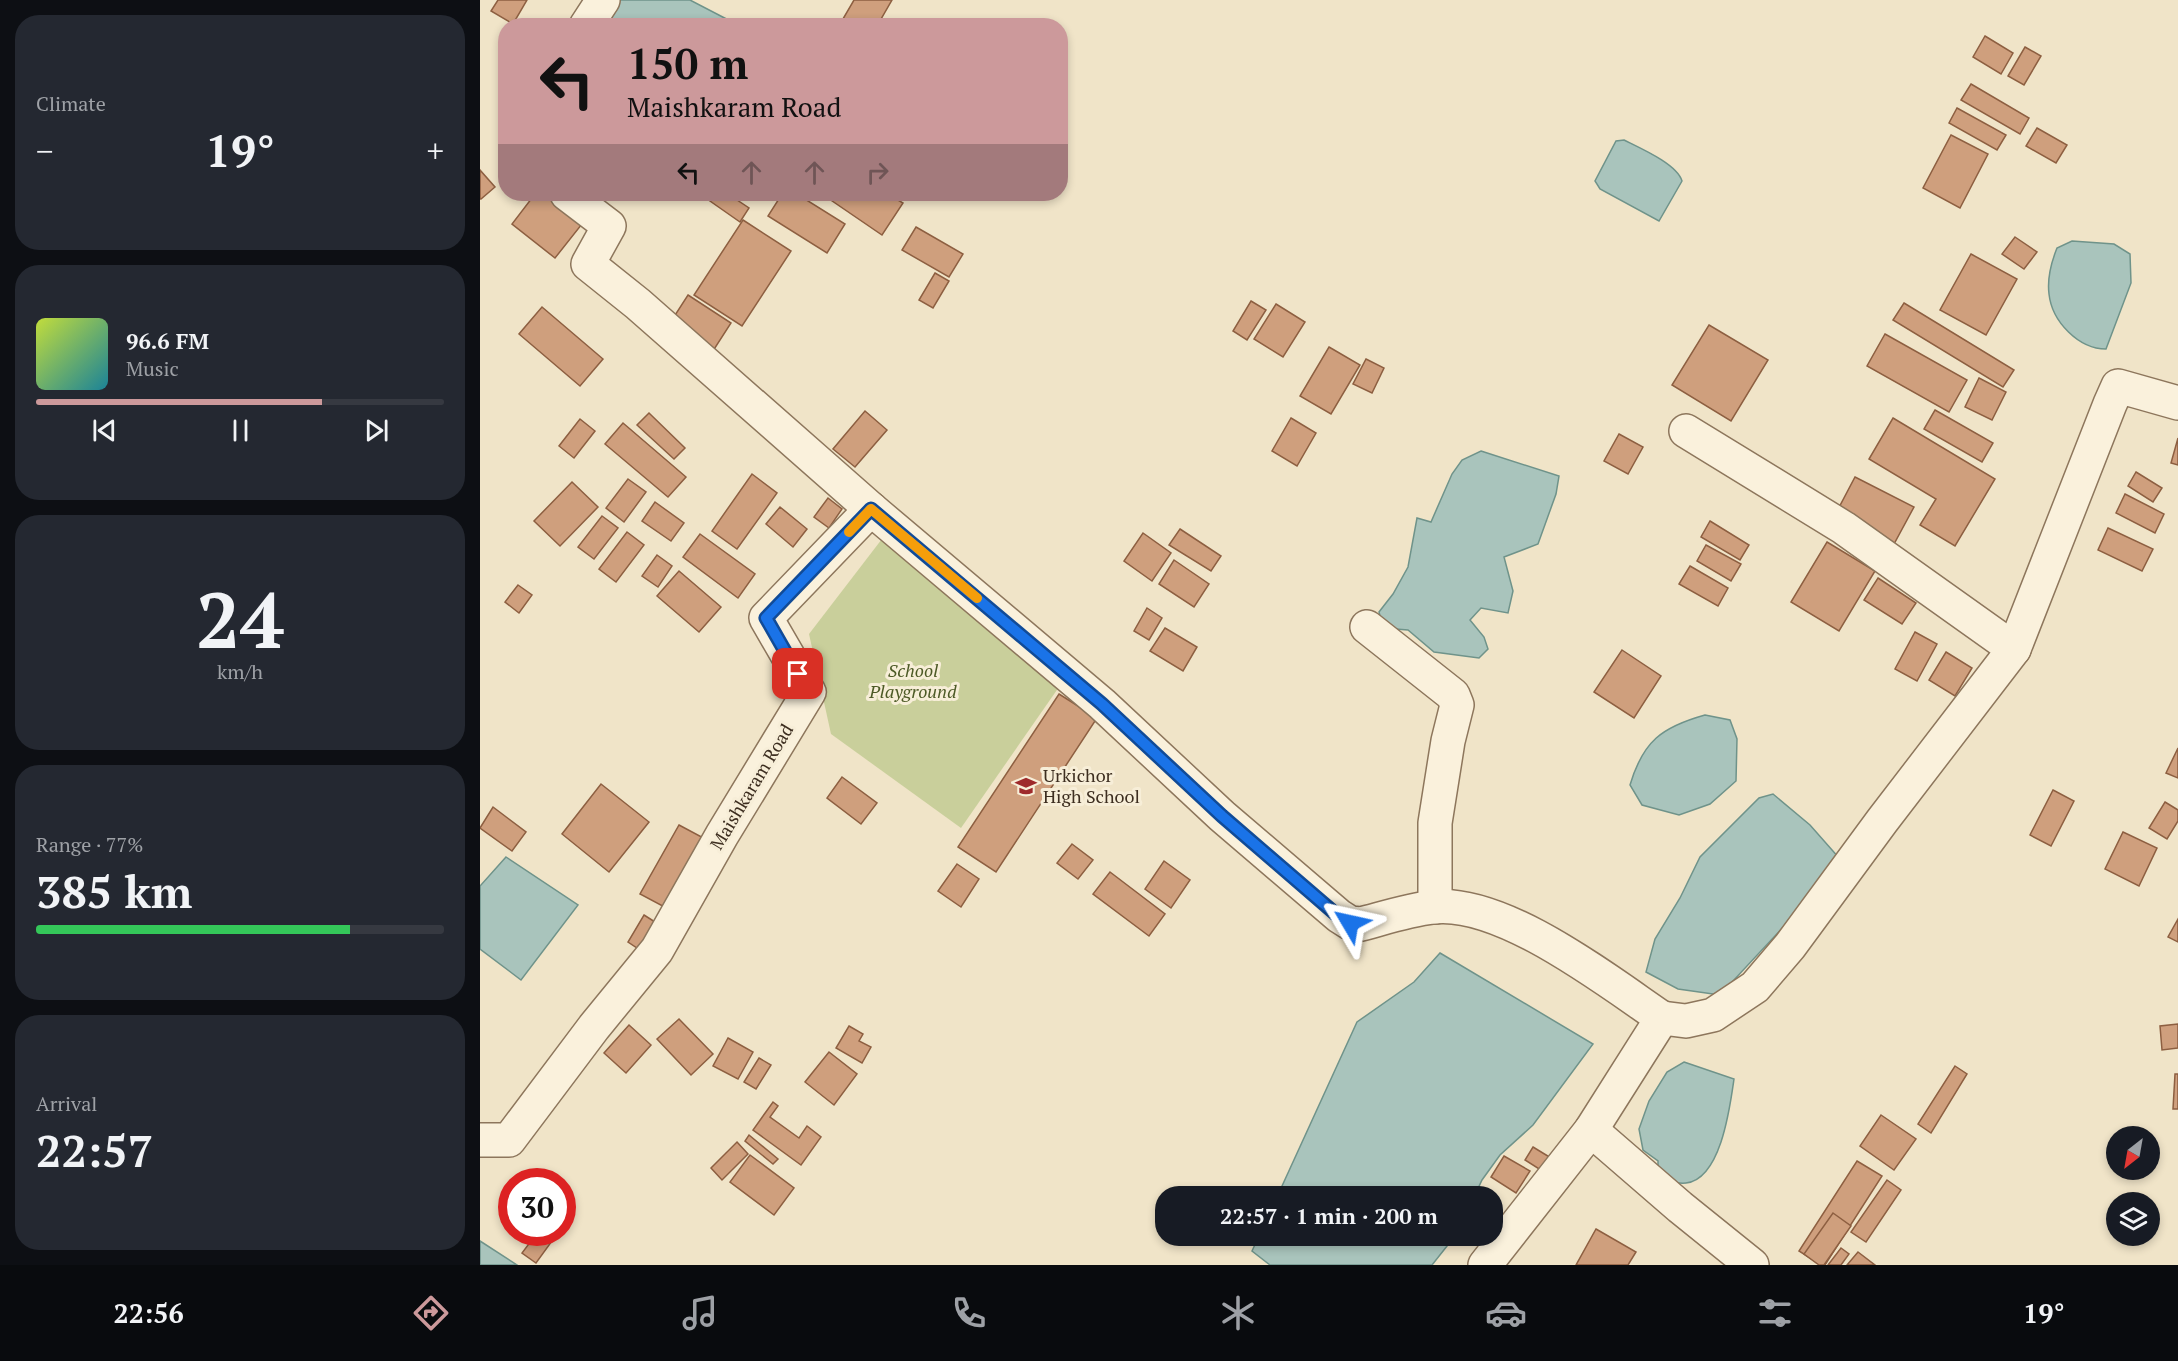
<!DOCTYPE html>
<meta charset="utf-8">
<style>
body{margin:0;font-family:"PT Serif",serif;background:#242831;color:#f1f3f6;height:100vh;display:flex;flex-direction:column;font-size:22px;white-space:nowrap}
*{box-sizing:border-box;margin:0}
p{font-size:20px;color:#9ea1a6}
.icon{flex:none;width:33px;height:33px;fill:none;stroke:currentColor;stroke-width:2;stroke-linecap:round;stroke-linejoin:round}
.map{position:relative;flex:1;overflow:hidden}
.drawer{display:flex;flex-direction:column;gap:15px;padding:15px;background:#0d0f14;width:480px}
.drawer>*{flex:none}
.hud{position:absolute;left:18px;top:18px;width:570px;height:183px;border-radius:24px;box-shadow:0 3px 9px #0003;background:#cc999b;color:#111;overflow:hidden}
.needle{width:39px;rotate:211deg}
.buttons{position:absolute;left:1626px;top:1126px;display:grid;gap:12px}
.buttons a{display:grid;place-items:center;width:54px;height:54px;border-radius:50%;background:#171b24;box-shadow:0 3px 9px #0003;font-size:30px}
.speed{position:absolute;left:18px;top:1168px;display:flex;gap:12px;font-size:30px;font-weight:700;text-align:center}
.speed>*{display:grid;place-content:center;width:78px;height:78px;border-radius:50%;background:#171b24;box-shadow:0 3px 9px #0003;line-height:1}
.speed .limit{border:9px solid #d22;background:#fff;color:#111}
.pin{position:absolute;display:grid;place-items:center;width:51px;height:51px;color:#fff;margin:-26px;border-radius:12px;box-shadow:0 3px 9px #0006}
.me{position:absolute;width:66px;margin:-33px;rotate:306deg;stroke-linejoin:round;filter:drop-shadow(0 0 4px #0008)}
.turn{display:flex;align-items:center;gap:21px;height:126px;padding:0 30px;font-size:27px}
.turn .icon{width:78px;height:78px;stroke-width:2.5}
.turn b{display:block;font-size:42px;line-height:51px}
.lanes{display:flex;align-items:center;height:57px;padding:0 30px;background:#0003;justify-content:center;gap:30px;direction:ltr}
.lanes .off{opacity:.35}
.big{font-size:45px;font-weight:600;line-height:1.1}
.drawer .widget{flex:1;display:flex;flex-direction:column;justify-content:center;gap:9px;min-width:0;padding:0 21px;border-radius:24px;background:#242831}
.drawer .dial{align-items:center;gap:0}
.dial b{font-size:78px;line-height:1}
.song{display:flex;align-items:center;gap:18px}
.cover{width:72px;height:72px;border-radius:9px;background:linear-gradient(135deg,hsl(70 70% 55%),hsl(190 70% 35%))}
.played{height:6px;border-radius:3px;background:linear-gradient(90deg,#cc999b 70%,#363941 70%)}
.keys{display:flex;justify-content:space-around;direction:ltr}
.heat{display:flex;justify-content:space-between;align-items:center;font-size:33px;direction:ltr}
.charge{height:9px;border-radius:4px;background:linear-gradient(90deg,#34c759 77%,#363941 0)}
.trip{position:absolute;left:675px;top:1186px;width:348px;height:60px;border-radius:24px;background:#171b24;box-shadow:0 3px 9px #0003;font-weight:600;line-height:60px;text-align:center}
.menu{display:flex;height:96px;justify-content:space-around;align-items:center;background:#090b0e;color:#9ea1a6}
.menu .icon{width:42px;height:42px}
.menu .selected{color:#cc999b}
.menu b{font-size:27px;color:#f1f3f6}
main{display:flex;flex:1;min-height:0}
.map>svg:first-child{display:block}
</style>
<main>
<section class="drawer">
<div class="widget"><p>Climate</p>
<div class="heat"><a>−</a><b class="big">19°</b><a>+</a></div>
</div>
<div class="widget">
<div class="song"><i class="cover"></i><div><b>96.6 FM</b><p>Music</p></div></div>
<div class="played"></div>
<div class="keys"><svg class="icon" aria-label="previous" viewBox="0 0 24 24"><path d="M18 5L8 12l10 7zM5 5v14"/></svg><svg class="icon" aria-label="pause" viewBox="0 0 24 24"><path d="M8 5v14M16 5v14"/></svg><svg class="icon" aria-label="next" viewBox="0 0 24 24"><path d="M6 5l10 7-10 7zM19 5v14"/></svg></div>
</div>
<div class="widget dial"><b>24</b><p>km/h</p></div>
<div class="widget"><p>Range · 77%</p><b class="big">385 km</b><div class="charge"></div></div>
<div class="widget"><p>Arrival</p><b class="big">22:57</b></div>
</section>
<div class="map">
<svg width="1698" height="1265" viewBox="0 0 1698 1265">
<rect width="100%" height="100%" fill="#f0e4c8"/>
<polygon fill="#c9cf9b" points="405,535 579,687 481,828 351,734 329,634"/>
<g fill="#a9c4bc" stroke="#6f938a" stroke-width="1.5">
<polygon points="130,0 210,0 260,26 114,26"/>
<path d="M1144,140c16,8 53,24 58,41l-23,40 -59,-32 -5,-8 21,-40z"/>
<path d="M1592,241l42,3 16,10 1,29 -25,66c-27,0 -54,-27 -57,-55 -2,-16 2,-31 8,-46z"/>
<polygon points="1001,451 1079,476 1076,494 1058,544 1024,557 1033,591 1028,613 1001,608 990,620 1004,637 1008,649 999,658 954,652 928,630 903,628 899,612 913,594 928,567 937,518 951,522 972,474 982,460"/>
<path d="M1225,715l25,5 7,19 -1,42 -26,23 -31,11 -37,-10 -12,-20c13,-44 32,-58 75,-70z"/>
<polygon points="1293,794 1330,825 1360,859 1320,909 1240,995 1198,989 1166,972 1175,939 1200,898 1220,857 1279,798"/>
<polygon points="26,857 98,905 41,980 0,949 0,886"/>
<polygon points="960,953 1113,1044 1053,1125 1020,1155 1002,1180 994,1197 797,1197 877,1022 934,982"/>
<path d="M1204,1062l50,17c-4,28 -13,100 -48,104 -9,1 -20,-2 -28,-3v-19l-15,-11 -4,-21 10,-28 18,-29z"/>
<polygon points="779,1236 975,1236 952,1265 790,1265 772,1251"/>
<polygon points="0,1241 37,1265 0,1265"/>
</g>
<g fill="#cf9f7d" stroke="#8d5f41" stroke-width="1.5">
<polygon points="18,0 47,0 33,24 11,11"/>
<polygon points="374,0 412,0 397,26 363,26 360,24"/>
<polygon points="1505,36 1533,53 1521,74 1493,57"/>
<polygon points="1545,47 1561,56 1544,85 1528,76"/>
<polygon points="1491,84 1549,118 1540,134 1481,100"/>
<polygon points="1477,108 1526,135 1517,150 1469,123"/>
<polygon points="1557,128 1587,145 1576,163 1546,146"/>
<polygon points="1471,135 1508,154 1480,208 1443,188"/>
<polygon points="0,170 15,187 1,199 0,199"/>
<polygon points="55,194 63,194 102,224 75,258 32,224"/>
<polygon points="220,194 248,194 269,208 260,222"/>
<polygon points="302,194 317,194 365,224 347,253 288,216"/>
<polygon points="342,194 408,194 423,203 402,235"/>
<polygon points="263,220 311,251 262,326 214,295"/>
<polygon points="436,227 483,254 469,277 422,250"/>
<polygon points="1535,237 1557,252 1544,269 1522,254"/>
<polygon points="1491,254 1537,279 1506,335 1460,310"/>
<polygon points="455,273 469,281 453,308 439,300"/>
<polygon points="208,295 251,323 231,354 188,326"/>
<polygon points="771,301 786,310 767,340 753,331"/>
<polygon points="1424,303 1534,370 1523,387 1413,320"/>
<polygon points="796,304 825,322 803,357 774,339"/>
<polygon points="62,307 123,359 100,386 39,334"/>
<polygon points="1229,325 1288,360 1251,421 1192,385"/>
<polygon points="1405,334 1487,380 1469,412 1387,366"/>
<polygon points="849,347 880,365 851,414 820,396"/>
<polygon points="886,359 904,368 892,393 873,384"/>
<polygon points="1499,378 1526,392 1512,420 1485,407"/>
<polygon points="1455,410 1513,443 1502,462 1444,429"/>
<polygon points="385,411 407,430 375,467 353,449"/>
<polygon points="169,413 205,448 194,459 157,425"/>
<polygon points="811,418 836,433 817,466 792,451"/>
<polygon points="1413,418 1515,479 1475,546 1440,525 1456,499 1389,459"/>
<polygon points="100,419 115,431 94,458 79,446"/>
<polygon points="143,423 206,477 188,497 125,444"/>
<polygon points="1139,434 1163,447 1148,474 1124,461"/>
<polygon points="1698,438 1698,465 1691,463"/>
<polygon points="1656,472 1682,488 1673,502 1648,486"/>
<polygon points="272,474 297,493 257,549 232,531"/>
<polygon points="1375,477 1434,507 1414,544 1355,515"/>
<polygon points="148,479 166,492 144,522 126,508"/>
<polygon points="92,482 118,507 80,546 54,521"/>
<polygon points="1645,494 1684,514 1675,533 1636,513"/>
<polygon points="348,498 362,509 349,528 334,517"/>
<polygon points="175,502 204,523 191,541 162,521"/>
<polygon points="300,507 327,529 313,547 286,524"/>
<polygon points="122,516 138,528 114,559 98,547"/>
<polygon points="1230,521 1269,545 1260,560 1221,537"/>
<polygon points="1628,528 1673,549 1662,571 1618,550"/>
<polygon points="700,529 741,556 731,571 689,545"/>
<polygon points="147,532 164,545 136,582 119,569"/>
<polygon points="663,533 691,553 672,581 644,561"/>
<polygon points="220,534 275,574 258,598 203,557"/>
<polygon points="1347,542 1395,571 1359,631 1311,602"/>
<polygon points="1226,545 1261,564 1251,581 1217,561"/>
<polygon points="177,555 192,566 178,587 162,576"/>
<polygon points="694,560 729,584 714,607 679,584"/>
<polygon points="1210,566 1248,588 1238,606 1199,584"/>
<polygon points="199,571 241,607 219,632 177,596"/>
<polygon points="1398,578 1436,603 1422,624 1384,600"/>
<polygon points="38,585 52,595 39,613 25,602"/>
<polygon points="667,608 682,618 669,640 654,631"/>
<polygon points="685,628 717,647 703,671 670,651"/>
<polygon points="1435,632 1457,644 1437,681 1415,669"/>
<polygon points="1142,650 1181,676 1154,718 1114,692"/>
<polygon points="1466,652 1492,668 1475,696 1449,680"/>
<polygon points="579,694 617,718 516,872 478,847"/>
<polygon points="1698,748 1698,778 1686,773"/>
<polygon points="362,777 397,803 381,824 347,798"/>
<polygon points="121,784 169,822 129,872 82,834"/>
<polygon points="1573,790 1594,801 1571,846 1550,835"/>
<polygon points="1685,802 1698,810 1698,821 1687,839 1669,828"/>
<polygon points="13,807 46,832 32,851 0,828"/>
<polygon points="199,825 231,842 192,911 160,894"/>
<polygon points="1643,832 1677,848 1659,886 1625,869"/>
<polygon points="592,844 613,860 598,879 577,863"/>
<polygon points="684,861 710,880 691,908 665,889"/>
<polygon points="477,864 499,879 481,907 458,891"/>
<polygon points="630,872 685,914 669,936 613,894"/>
<polygon points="164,915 183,927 166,954 148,942"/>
<polygon points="1698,919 1698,942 1688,937"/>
<polygon points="199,1019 233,1054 211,1075 177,1039"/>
<polygon points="1698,1024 1698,1048 1682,1050 1680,1026"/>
<polygon points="149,1025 171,1045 146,1073 124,1053"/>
<polygon points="369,1026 383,1034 379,1041 391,1047 382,1063 356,1048"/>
<polygon points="248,1038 273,1052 258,1079 233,1066"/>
<polygon points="349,1052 377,1074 354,1105 325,1082"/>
<polygon points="279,1058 291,1065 276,1089 264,1082"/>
<polygon points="1475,1066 1487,1074 1451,1133 1438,1124"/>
<polygon points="1695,1074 1698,1074 1698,1109 1693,1109"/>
<polygon points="293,1102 298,1106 290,1117 319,1138 327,1126 341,1137 321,1165 273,1130"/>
<polygon points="1401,1115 1436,1139 1414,1170 1380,1146"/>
<polygon points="269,1135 298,1159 293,1164 265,1141"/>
<polygon points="257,1142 268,1154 242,1180 231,1168"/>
<polygon points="1053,1147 1076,1161 1067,1174 1045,1160"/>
<polygon points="270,1155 314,1188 294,1215 250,1182"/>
<polygon points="1024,1156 1050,1171 1036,1193 1011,1177"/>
<polygon points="1377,1161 1402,1176 1345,1265 1341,1265 1319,1251"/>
<polygon points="1407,1180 1421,1190 1386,1242 1371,1232"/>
<polygon points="1353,1213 1371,1226 1344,1265 1339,1265 1324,1254"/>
<polygon points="1116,1229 1156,1252 1148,1265 1096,1265"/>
<polygon points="57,1233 61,1233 72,1241 56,1263 42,1253"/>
<polygon points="1361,1248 1369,1254 1361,1265 1348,1265"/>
<polygon points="1378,1252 1395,1265 1367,1265"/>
</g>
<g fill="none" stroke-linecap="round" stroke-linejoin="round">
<defs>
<g id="minor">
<polyline points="106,26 123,0"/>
<path d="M87,194l42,32 -21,38 50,40 233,205 231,195 120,112 117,100 11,7 11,1c23,-6 48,-14 72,-17 69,-8 173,73 229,111l-71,112 -106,135"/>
<polyline points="887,627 973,695 977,705 968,741 955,823 955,907"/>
<polyline points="1534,649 1630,404 1638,386 1698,403"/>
<polyline points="1182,1018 1206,1021 1233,1015 1275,987 1310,946 1402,821 1534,649 1364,528 1206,431"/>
<polyline points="1111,1130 1200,1207 1272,1265"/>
<polyline points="0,1140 29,1140 114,1027 177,950 242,835 329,692 286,618 391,509"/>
</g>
</defs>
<use href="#minor" stroke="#8d765c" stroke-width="36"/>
<use href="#minor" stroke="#faf1dc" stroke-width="33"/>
</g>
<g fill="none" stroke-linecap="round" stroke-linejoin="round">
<defs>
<polyline id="route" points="318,674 286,618 391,509 622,704 742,816 858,916 870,923"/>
</defs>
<use href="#route" stroke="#114b97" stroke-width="15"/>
<use href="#route" stroke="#1a73e8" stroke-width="10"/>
<polyline stroke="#f59e0b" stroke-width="10" points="369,532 391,509 497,598"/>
</g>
<defs>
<symbol id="school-bare" viewBox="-9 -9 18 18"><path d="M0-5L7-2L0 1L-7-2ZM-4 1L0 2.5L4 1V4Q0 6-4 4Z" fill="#9e2a2b" stroke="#f7eed8" stroke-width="2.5" paint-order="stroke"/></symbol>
</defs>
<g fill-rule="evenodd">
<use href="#school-bare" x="531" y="771" width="30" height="30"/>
</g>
<g text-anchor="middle" stroke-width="6" stroke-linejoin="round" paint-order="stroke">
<g font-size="18" font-style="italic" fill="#4d5a26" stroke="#f7eed8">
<text x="433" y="677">School<tspan x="433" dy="21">Playground</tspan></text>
</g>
<g font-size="18" fill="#3d2e20" stroke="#f7eed8" text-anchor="start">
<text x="563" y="782">Urkichor<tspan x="563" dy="21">High School</tspan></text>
</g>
<g font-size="18" fill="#3d2e20" stroke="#f7eed8">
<text transform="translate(272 787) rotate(-59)" y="6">Maishkaram Road</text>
</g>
</g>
</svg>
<div class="buttons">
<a><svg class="needle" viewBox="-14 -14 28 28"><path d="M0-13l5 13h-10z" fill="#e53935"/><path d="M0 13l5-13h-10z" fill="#9ea1a6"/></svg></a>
<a><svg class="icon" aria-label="layers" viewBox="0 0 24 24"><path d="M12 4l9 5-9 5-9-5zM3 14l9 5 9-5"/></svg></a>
</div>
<div class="speed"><div class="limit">30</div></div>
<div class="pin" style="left:318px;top:674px;background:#d93025"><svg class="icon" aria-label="arrive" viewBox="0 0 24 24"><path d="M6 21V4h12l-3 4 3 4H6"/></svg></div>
<svg class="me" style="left:870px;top:923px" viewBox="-20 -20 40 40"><path d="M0-17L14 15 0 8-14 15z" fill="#1a73e8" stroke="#fff" stroke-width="4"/></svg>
<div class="trip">22:57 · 1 min · 200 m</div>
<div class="hud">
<div class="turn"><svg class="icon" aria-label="left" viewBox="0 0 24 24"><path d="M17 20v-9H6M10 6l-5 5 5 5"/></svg><div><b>150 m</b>Maishkaram Road</div></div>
<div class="lanes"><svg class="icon" aria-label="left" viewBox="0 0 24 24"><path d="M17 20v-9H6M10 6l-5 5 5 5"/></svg><svg class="icon off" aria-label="ahead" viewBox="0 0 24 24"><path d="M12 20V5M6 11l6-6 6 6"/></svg><svg class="icon off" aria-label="ahead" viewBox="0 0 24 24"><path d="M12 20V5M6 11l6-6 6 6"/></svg><svg class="icon off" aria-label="right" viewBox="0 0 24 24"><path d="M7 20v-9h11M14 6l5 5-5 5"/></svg></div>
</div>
</div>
</main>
<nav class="menu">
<b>22:56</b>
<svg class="icon selected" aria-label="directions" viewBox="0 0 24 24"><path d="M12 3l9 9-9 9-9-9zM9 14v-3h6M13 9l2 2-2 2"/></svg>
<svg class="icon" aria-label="music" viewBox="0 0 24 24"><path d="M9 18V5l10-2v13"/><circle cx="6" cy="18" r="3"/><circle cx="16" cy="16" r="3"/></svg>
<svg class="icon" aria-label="phone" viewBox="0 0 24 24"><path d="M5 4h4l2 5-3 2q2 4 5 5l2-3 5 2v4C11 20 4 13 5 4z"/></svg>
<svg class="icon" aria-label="climate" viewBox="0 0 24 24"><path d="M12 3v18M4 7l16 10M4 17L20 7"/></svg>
<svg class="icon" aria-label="car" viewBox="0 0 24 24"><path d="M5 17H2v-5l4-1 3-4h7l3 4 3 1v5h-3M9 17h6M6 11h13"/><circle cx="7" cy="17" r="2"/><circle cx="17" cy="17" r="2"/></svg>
<svg class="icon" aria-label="filters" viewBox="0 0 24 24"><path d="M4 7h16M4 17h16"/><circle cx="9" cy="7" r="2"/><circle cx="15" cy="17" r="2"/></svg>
<b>19°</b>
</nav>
